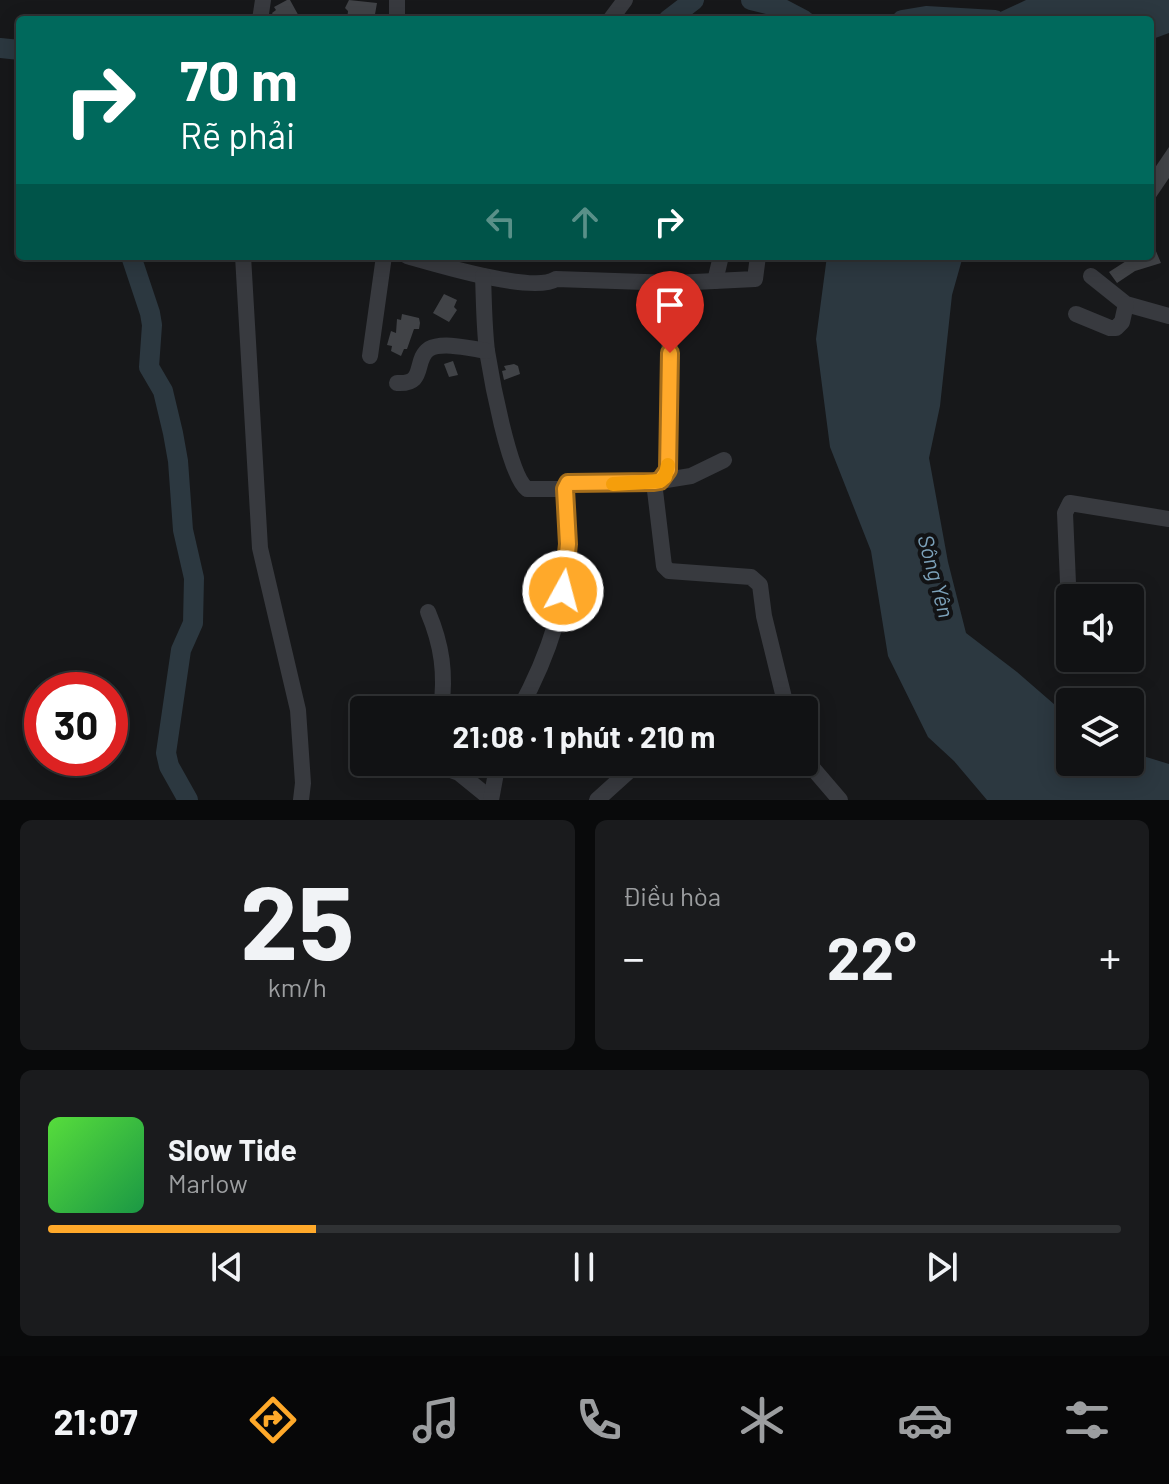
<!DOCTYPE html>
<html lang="vi">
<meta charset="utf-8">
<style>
body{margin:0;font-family:Barlow,sans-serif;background:#1a1b1d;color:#f1f3f6;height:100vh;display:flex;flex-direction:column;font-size:30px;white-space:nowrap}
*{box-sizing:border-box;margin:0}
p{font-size:26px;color:#9c9ea0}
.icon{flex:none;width:44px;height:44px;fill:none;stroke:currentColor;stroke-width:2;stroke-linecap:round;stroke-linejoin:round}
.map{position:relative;height:800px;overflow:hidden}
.details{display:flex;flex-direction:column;gap:20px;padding:20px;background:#090a0b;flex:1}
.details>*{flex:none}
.top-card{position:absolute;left:16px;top:16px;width:1138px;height:244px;border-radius:8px;box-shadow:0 4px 20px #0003,0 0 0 2px #303234;background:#00695c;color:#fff;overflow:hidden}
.fabs{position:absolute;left:1056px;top:584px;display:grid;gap:16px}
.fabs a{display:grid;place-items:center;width:88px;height:88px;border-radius:8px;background:#111214;box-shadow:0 4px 20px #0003,0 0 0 2px #303234;font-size:40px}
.speed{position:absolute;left:24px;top:672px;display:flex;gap:16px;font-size:40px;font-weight:700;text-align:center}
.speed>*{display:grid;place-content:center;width:104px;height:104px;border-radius:50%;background:#111214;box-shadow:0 4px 20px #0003,0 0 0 2px #303234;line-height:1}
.speed .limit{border:12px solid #d22;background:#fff;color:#111}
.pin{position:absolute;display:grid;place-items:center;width:68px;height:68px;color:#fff;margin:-82px -34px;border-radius:50% 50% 50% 0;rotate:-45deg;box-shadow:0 0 8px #0007}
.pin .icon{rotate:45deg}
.me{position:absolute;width:88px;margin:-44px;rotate:7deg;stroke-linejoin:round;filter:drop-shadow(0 0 6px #0008)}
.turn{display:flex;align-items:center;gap:28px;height:168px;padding:0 32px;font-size:36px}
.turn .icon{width:104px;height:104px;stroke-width:2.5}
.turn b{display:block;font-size:56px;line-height:68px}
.lanes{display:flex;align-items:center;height:76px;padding:0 32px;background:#0003;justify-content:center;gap:40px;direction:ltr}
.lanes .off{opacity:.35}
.big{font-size:60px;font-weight:700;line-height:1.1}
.details .widget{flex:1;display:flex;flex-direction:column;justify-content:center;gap:12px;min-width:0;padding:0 28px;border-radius:12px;background:#1a1b1d}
.details .dial{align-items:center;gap:0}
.dial b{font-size:104px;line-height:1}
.song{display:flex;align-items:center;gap:24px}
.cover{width:96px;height:96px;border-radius:12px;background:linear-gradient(135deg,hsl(110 70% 55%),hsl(140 70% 35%))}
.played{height:8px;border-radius:4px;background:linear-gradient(90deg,#ffa92a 25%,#303234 25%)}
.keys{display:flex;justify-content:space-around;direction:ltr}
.heat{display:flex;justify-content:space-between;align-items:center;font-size:44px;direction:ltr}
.details .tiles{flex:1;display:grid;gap:20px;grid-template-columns:1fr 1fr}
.widget:last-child{grid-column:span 2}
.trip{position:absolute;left:350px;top:696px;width:468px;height:80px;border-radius:8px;background:#111214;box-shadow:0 4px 20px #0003,0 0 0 2px #303234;font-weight:700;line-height:80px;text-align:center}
.tab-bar{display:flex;height:128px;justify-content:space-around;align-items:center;background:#070708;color:#9c9ea0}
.tab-bar .icon{width:56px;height:56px}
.tab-bar .active{color:#ffa92a}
.tab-bar b{font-size:36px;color:#f1f3f6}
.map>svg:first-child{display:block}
</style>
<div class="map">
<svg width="1169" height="800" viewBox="0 0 1169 800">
<rect width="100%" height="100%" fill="#17181a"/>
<g fill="#2c3840">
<polygon points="1026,0 1169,0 1169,33 1150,40 1150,20 983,20"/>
<polygon points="827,256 963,256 952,295 940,406 929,458 948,562 966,633 1017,672 1070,718 1070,762 1130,762 1130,752 1169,764 1169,800 987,800 954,761 928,737 888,656 871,551 830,447 816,339"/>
</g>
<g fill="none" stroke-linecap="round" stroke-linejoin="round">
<g stroke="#2c3840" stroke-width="20">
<polyline points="751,0 779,7 804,20"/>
<polyline points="668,20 694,0"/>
<polyline points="902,20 926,16 995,20"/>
<polyline points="0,48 20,50"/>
<polyline points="131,256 150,313 152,325 149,367 163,391 173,433 178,461 183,530 194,578 193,623 181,650 166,753 169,766 188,800"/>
</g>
</g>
<g fill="#414347">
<polygon points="287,0 290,0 301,20 276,20 272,13 276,10 274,7"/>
<polygon points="349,0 377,3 374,20 347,20 348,11 345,8"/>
<polygon points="1169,147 1169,178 1150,206 1150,175"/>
<polygon points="1150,237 1161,263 1135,271 1117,283 1109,272 1134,256 1150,256"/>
<polygon points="444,294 457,300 454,307 457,310 449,322 433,313"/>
<polygon points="402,314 419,318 420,323 419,329 414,329 407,349 404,349 401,356 391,351 392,346 387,345 391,331 396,333 397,319 401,320"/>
<polygon points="453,361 458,375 449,377 444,364"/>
<polygon points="514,364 518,366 520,374 504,380 502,371 506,370 504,366"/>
</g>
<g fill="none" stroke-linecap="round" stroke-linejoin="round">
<g stroke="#383a3f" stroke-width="16">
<polyline points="397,0 397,20"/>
<polyline points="260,20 263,0"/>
<polyline points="610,20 625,0"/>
<polyline points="243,256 260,548 298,710 303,783 301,800"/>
<path d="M407,256c29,8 126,38 149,23l118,4"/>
<path d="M483,276c1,25 1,50 4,75 4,25 22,125 40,138h38"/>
<polyline points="1091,276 1126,304 1169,316"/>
<polyline points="715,281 721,256"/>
<polyline points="1076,314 1110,328 1116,328 1122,322 1126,304"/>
<polyline points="370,356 384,256"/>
<path d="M397,383c30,2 16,-23 32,-34 14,-8 43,0 58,2"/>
<polyline points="660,481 691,476 724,460"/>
<polyline points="654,482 664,566 669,571 751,577 760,585 764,616 787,710"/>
<path d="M428,612c14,33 18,62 13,98"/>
<polyline points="1070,630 1065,513 1070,503 1169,519"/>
<path d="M519,710c28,-51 48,-106 49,-165 1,-18 -2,-37 -3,-56l3,-6 86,-1 6,-1 8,-11 2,-178 4,-9 81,-4 3,-23"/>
<polyline points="804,758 840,800"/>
<polyline points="429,762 459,773 491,799"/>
<polyline points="491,800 498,762"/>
<polyline points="597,800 639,762"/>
</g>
</g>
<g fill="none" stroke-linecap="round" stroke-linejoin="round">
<defs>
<polyline id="route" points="563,591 568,544 565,489 568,483 654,482 660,481 668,470 670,353"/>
</defs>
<use href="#route" stroke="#a66e1b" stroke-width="20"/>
<use href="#route" stroke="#ffa92a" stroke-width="14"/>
<polyline stroke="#f59e0b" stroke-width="14" points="613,484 660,481 665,477 668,465"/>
</g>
<g text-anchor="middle" stroke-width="8" stroke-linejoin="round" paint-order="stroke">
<g font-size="22" font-style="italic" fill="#7ca1b9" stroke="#121315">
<text transform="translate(936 576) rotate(75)" y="8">Sông Yên</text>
</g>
</g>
</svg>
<div class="fabs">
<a><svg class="icon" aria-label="sound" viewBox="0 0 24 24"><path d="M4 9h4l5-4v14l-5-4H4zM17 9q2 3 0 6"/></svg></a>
<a><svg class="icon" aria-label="layers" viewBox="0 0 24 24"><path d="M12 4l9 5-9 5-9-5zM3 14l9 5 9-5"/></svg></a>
</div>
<div class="speed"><div class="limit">30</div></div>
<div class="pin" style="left:670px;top:353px;background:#d93025"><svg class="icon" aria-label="arrive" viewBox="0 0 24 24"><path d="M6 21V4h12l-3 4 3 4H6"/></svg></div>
<svg class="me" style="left:563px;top:591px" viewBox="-20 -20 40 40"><circle r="17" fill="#ffa92a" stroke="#fff" stroke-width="3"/><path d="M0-11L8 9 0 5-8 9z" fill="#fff"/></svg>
<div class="trip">21:08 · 1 phút · 210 m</div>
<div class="top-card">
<div class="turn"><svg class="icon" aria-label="right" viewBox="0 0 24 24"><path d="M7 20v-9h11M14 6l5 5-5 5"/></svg><div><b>70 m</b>Rẽ phải</div></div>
<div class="lanes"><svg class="icon off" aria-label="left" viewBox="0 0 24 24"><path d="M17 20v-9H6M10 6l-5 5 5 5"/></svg><svg class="icon off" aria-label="ahead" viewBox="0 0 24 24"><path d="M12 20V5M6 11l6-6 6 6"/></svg><svg class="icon" aria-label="right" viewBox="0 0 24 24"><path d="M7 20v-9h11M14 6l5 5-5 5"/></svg></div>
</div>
</div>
<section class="details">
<div class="tiles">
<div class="widget dial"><b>25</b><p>km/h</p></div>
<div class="widget"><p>Điều hòa</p>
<div class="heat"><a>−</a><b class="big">22°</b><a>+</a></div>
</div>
<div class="widget">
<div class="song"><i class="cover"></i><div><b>Slow Tide</b><p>Marlow</p></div></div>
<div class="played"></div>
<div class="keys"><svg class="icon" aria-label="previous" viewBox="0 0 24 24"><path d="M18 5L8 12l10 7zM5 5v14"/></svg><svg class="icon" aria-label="pause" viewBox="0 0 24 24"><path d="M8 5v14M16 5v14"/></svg><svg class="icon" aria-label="next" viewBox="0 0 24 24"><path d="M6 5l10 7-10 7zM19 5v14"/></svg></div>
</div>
</div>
</section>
<nav class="tab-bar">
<b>21:07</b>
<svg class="icon active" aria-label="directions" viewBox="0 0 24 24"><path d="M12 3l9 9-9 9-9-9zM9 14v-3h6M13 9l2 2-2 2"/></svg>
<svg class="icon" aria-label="music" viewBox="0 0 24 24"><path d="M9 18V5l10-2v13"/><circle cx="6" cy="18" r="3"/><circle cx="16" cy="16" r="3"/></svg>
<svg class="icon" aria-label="phone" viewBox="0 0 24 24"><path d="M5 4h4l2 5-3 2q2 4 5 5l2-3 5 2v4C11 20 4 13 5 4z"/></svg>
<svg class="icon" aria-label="climate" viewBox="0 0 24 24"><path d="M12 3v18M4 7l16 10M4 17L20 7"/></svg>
<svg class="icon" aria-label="car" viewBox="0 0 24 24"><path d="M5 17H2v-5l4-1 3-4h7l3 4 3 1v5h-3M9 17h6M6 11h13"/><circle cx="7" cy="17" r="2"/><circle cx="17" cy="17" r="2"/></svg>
<svg class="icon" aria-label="filters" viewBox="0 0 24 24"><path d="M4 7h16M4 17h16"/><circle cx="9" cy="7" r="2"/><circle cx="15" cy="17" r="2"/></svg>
</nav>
